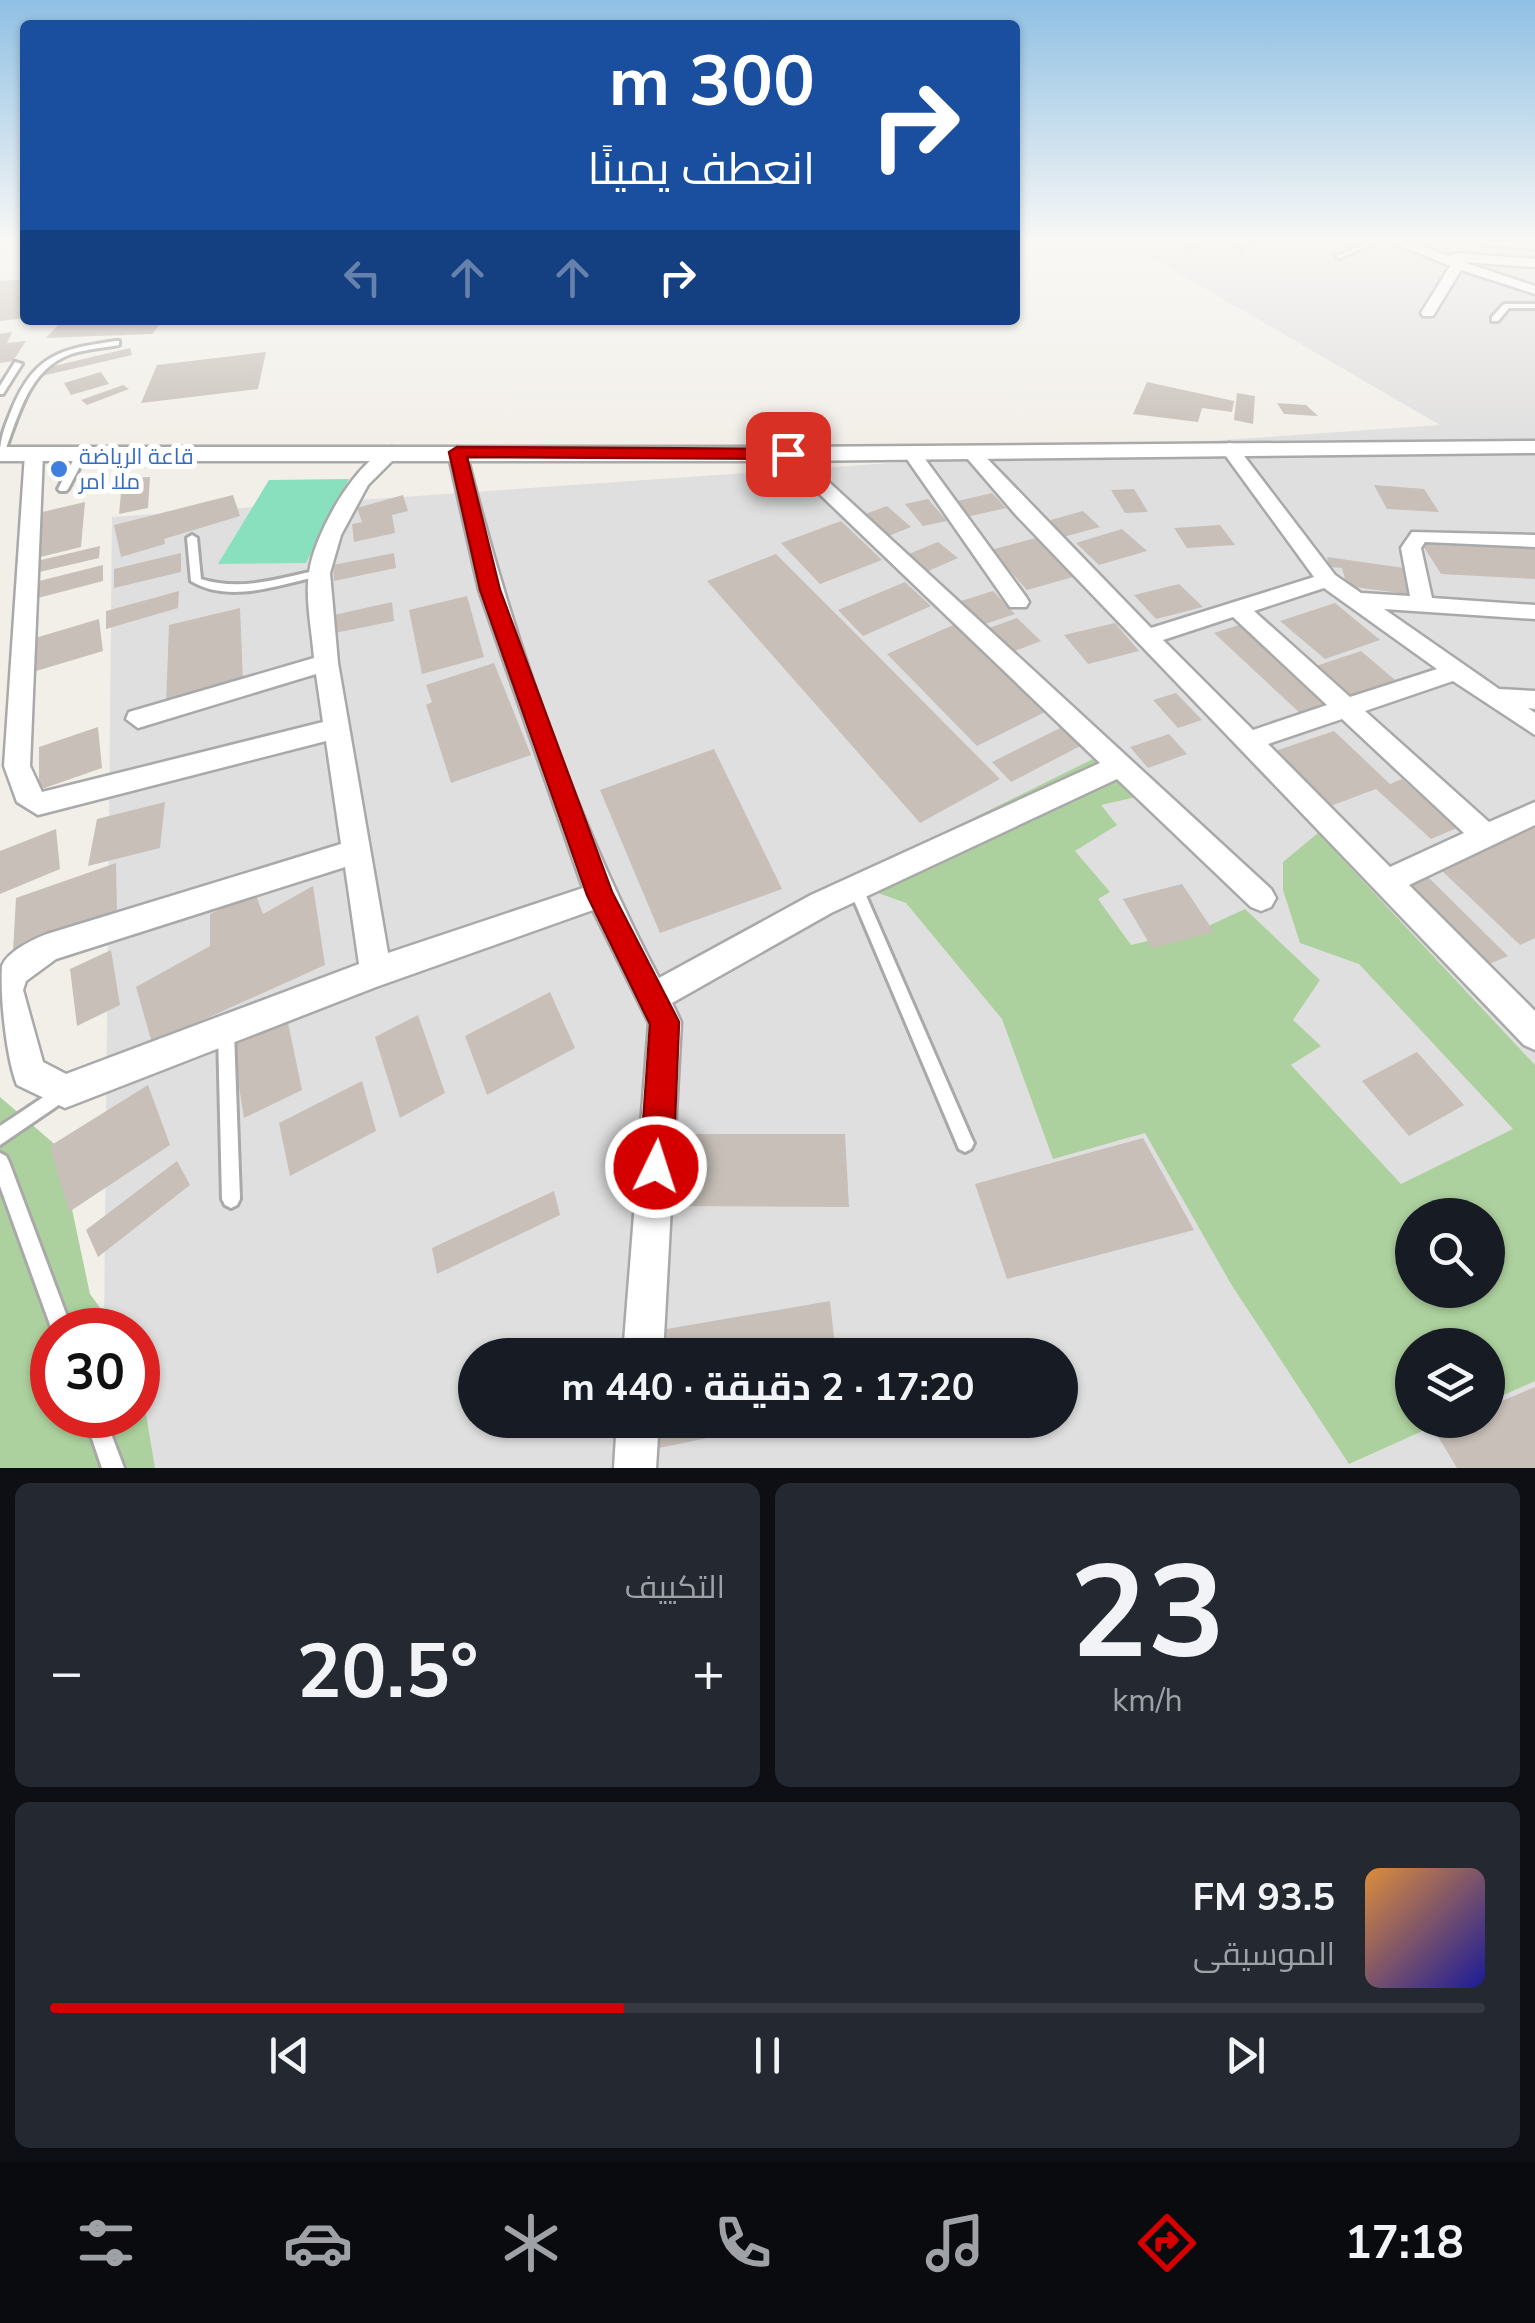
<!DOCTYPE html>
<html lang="ar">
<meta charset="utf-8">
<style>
body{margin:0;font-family:"Nunito Sans",Cairo,sans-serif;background:#242831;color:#f1f3f6;direction:rtl;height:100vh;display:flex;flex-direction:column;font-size:38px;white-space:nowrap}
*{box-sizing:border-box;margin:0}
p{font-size:32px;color:#9ea1a6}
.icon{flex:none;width:55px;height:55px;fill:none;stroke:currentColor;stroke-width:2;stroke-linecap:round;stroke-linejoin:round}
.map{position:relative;height:1468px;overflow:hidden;direction:ltr}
.panel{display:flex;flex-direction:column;gap:15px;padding:15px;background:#0d0f14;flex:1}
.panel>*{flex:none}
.banner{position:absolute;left:20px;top:20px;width:1000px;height:305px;border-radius:10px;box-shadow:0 2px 8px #0004;direction:rtl;background:#1a4fa0;color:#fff;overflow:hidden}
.fabs{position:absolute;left:1395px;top:1198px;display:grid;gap:20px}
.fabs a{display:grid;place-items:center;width:110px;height:110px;border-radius:50%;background:#171b24;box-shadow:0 2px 8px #0004;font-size:50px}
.speed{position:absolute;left:30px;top:1308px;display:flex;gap:20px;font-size:50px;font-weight:700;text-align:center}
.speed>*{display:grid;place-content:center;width:130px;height:130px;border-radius:50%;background:#171b24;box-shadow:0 2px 8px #0004;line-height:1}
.speed .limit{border:15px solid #d22;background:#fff;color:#111}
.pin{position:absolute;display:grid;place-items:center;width:85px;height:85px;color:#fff;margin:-42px;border-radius:20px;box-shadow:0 5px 15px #0006}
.me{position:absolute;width:110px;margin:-55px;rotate:4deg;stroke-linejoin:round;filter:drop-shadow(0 0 8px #0008)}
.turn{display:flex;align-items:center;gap:35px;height:210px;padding:0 40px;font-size:45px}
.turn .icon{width:130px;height:130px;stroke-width:2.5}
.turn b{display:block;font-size:70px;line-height:85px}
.lanes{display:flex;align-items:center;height:95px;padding:0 40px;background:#0003;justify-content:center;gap:50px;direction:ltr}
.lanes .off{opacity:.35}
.big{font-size:75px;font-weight:700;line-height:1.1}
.panel .widget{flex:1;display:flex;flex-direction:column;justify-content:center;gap:15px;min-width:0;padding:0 35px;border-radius:15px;background:#242831}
.panel .dial{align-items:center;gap:0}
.dial b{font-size:130px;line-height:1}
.song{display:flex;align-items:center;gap:30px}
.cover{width:120px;height:120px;border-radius:15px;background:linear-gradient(135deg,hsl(30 70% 55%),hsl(240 70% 35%))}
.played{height:10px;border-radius:5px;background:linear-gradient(90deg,#d40000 40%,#363941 40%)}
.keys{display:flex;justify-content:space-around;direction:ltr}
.heat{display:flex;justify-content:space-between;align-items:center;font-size:55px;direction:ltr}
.panel .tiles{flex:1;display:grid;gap:15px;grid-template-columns:1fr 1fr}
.widget:last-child{grid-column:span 2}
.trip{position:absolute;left:458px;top:1338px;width:620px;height:100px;border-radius:50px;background:#171b24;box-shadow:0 2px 8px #0004;font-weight:700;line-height:100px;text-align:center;direction:rtl}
.tab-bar{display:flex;height:160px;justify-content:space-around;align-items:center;background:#090b0e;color:#9ea1a6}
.tab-bar .icon{width:70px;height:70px}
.tab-bar .active{color:#d40000}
.tab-bar b{font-size:45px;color:#f1f3f6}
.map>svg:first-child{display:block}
</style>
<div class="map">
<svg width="1535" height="1468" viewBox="0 0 1535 1468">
<rect width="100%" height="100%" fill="#f2efe9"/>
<path fill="#e0dfdf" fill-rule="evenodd" d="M1123,241h412v1227h-1433l36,-53v-85h-34l8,-813 1328,-92zM1412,1215h76v75h-76zM1412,1345h76v75h-76zM475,1355h585v65h-585z"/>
<g fill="#add19e" fill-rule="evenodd">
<path d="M1093,759l43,38 -35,8 16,20 -42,26 35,41 -12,7 33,46 75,-18 39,-18 75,71 -27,40 28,26 -30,19 110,119 112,-55 -154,-165 -59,-21 -17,-53v-28l35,-29 217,232v316l-47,21v-57h-76v75h35l-98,44 -118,-180 -86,-151 -92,26 -51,-140 -96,-116 -61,-22zM1412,1215h76v75h-76z"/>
<polygon points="0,1097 59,1148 90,1294 116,1330 52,1330 52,1415 138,1415 138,1367 155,1468 0,1468"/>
</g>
<polygon fill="#88e0be" points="349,479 306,563 218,564 269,480"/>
<g fill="#c7bfb8">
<polygon points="25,279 25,318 0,321 0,281"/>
<polygon points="63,320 163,320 152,334 46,338"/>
<polygon points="12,332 7,343 26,341 13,361 0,363 0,334"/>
<polygon points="130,348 132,355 42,376 41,369"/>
<polygon points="266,352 258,389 141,403 157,365"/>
<polygon points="101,372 109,384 71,395 64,383"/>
<polygon points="1147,382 1234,401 1232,412 1202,408 1198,422 1133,414"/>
<polygon points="123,385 129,389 87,405 81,400"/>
<polygon points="1237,393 1255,396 1253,424 1234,420"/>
<polygon points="1277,403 1306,405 1318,416 1284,414"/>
<polygon points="150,477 148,508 119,514 122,483 127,478"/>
<polygon points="1374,485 1424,489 1439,512 1387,509"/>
<polygon points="1134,489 1148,512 1125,513 1111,490"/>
<polygon points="992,493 1006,508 962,518 949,503"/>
<polygon points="233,495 240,516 164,539 165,544 121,557 114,525"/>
<polygon points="403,495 408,511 392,515 395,533 354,542 352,524 362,522 357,508"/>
<polygon points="928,499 947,521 923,526 905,504"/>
<polygon points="85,502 81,547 32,559 38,513"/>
<polygon points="887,506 911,527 881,539 857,517"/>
<polygon points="1083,511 1100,527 1063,537 1047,521"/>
<polygon points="841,521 882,560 820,584 781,543"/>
<polygon points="1220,525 1235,545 1187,548 1174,528"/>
<polygon points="1122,529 1147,551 1099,565 1076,543"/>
<polygon points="1036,538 1073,577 1027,590 991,550"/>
<polygon points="1420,541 1535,547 1535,579 1441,574"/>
<polygon points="938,542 958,558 924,573 904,556"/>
<polygon points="100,546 99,558 35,573 37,561"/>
<polygon points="181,553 181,572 114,588 114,569"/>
<polygon points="394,553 396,568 334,581 333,565"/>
<polygon points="776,554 877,655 1000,779 920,823 707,581"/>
<polygon points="1327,557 1404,568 1414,595 1347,586 1342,568 1329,567"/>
<polygon points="103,565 103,581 34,599 35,582"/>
<polygon points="905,582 931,606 863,636 838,610"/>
<polygon points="1179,584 1203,607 1156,619 1134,595"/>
<polygon points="179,591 178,608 106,629 106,611"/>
<polygon points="993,591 1015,614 982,625 961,601"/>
<polygon points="467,596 484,657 422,674 409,610"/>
<polygon points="392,602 394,621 335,633 334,615"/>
<polygon points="1335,603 1380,640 1325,659 1280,621"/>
<polygon points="240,608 243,681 166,704 169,625"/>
<polygon points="1017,618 1041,641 1009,653 986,629"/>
<polygon points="99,619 103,651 36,671 35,638"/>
<polygon points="958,623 1051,709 977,746 887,654"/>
<polygon points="1115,623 1139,651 1088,664 1064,635"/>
<polygon points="1239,625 1328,704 1301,714 1214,633"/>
<polygon points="1361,651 1395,680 1346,696 1313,667"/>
<polygon points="494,663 531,755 451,783 426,705 432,702 426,685"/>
<polygon points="1176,693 1202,720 1178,728 1153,700"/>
<polygon points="1070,723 1090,741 1011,782 992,762"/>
<polygon points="98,727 102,768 39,790 39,747"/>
<polygon points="1334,731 1390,784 1402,779 1457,828 1431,839 1376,789 1320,810 1266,754"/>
<polygon points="1169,734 1187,754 1148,768 1130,747"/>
<polygon points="714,749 782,889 660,933 600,790"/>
<polygon points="165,802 160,848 88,866 97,819"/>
<polygon points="1535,828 1535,938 1520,945 1440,869"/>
<polygon points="56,829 60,869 0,894 0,851"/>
<polygon points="116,863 117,913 13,951 16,898"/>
<polygon points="1428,877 1508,956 1480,968 1402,889"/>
<polygon points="1182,884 1214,932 1152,948 1123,899"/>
<polygon points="313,886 325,965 152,1043 136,987 210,946 210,914 255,893 263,914"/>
<polygon points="111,950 120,1005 77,1026 70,969"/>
<polygon points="550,992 575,1048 487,1095 465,1036"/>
<polygon points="286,1013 302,1090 244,1118 231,1037"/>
<polygon points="418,1015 445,1093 400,1118 375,1037"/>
<polygon points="1417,1052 1464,1105 1409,1136 1362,1081"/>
<polygon points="362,1081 376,1131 290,1176 279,1123"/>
<polygon points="148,1085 170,1145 69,1212 50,1146"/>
<polygon points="670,1134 845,1134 849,1207 666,1206"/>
<polygon points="1143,1138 1194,1230 1007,1279 975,1184"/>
<polygon points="177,1161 190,1185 98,1257 86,1230"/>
<polygon points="554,1191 560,1215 437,1274 432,1248"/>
<polygon points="830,1301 836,1355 648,1355 649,1332"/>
<polygon points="1535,1387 1535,1468 1457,1468 1434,1430 1458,1420 1488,1420 1488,1407"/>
<polygon points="645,1420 786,1420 786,1422 644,1451"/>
</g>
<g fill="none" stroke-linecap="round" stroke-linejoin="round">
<defs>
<g id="service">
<polygon points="1369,241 1377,241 1341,258 1336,257"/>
<polygon points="1504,304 1535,304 1535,308 1509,308 1498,321 1492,321 1492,317"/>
<path d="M116,341h3v4c-16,3 -33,4 -48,9 -42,15 -52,60 -66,97l-5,3c0,-17 6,-30 12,-45 23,-55 49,-60 104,-68z"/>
<polygon points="15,362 22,364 3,394 0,394 0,386"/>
<polygon points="82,450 87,453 68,489 66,491 60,491 58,489 77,453"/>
<path d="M192,535l5,3 4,41c40,13 79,-1 118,-9l5,3 -5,3c-40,9 -91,28 -128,5l-4,-43z"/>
<polygon points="857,885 862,886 864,891 971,1137 974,1143 971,1149 965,1152 959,1149 850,891 852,886"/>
<polygon points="226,1024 232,1026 234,1032 240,1199 237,1205 231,1208 225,1205 222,1199 218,1032 220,1026"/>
<polygon points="63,1084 69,1086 71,1092 69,1098 0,1145 0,1126"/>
<polygon points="0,1153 6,1156 9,1162 72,1330 52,1330 0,1186"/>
<polygon points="84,1415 104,1415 124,1468 102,1468"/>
</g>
<g id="minor">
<polygon points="1184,241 1197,241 1189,247"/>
<polygon points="1238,241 1255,241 1241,248 1235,244"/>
<polygon points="1390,241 1408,241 1449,256 1455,253 1535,259 1535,267 1463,262 1535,286 1535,294 1461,270 1433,316 1423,316 1421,313 1450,266"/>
<polygon points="1479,241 1535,241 1535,249 1485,245"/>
<path d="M1229,443l6,1 100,131 26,18 49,3 -9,-48 11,-16 123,3v12l-110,-5 -4,6 11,50 103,7v14l-151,-10 115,80 36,2v18l-7,-1 7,5v22l-82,-54 -88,30 124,111 46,-20v23l-126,60 126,126v39l-11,-5 -508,-530 -55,-64 15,-4 175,181 163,-51 -94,-129zM1324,588l113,81 -87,28 -96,-86zM1233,617l94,88 -74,25 -90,-90zM1342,719l122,114 -74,34 -122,-123z"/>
<path d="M392,447l9,5 -33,33 -27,50 -11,38 8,90 50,290 195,-65 -104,-298 -31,-138 9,-5 9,5c45,180 106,361 193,526l152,-83 289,-132 -318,-305v-8h12l477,439 5,9 -5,9 -10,4 -10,-4 -134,-128 -286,134 -159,90 9,19 -18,333h-40l26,-332 -56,-113 -217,77 -311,121 -48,-23c-11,-28 -17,-90 -15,-119 5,-14 31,-27 45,-32l294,-90 -15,-103 -288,74 -21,-13 -13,-36 21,-312 9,-5 9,5 -13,312 12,26 281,-70 -7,-48 -178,54 -12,-9 3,-7 185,-54c-2,-27 -9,-59 -5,-85 4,-36 47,-115 83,-126zM345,867l14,97 -293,110 -23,-12 -20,-72 3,-9 30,-22z"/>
<polygon points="911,447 917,448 1026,597 1029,602 1026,607 1010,607 902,452"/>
<polygon points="617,1420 659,1420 656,1468 614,1468"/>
</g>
<polygon id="tertiary" points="1535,441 1535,453 788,461 0,461 0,447 788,447"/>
</defs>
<use href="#service" stroke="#a9a9a9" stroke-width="6"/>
<use href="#minor" stroke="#a9a9a9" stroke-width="5"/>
<use href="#tertiary" stroke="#a9a9a9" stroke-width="5"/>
<use href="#service" fill="#fff" fill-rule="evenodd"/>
<use href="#minor" fill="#fff" fill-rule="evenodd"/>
<use href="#tertiary" fill="#fff" fill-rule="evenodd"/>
</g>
<linearGradient id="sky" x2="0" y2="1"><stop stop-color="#8fc0e4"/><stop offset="0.54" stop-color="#f9f8f5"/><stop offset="1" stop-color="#f9f8f5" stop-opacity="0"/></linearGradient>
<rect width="1535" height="446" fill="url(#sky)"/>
<polygon fill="#d40000" stroke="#8a0000" stroke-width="2.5" points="457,447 788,449 796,454 788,459 467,457 500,590 612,892 679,1022 673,1167 668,1179 656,1183 645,1179 640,1167 650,1024 587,895 480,590 449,452"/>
<circle fill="#3f7fe0" stroke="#fff" stroke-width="4" cx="59" cy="469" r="10"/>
<g text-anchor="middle" stroke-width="10" stroke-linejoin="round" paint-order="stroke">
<g font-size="22" fill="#366cbe" stroke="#fff" text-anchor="start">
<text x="79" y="464">قاعة الرياضة<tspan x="79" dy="25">ملا امر</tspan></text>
</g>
</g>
</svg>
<div class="fabs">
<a><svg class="icon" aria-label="search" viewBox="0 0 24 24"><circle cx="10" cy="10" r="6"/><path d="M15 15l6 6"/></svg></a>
<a><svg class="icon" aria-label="layers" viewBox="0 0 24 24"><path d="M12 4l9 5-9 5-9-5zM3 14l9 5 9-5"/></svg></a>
</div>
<div class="speed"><div class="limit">30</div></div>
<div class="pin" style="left:788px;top:454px;background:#d93025"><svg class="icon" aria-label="arrive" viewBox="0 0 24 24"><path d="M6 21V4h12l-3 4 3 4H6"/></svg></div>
<svg class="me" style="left:656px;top:1167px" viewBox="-20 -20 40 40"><circle r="17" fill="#d40000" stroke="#fff" stroke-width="3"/><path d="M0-11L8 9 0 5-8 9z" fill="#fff"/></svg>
<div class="trip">17:20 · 2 دقيقة · 440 m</div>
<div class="banner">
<div class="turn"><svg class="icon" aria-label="right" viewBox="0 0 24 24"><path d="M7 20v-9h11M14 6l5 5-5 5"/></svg><div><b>300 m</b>انعطف يمينًا</div></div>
<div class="lanes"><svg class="icon off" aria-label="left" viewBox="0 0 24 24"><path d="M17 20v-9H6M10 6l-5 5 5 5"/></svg><svg class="icon off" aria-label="ahead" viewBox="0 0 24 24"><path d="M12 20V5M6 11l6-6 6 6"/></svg><svg class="icon off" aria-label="ahead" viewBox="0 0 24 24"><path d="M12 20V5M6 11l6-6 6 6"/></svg><svg class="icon" aria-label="right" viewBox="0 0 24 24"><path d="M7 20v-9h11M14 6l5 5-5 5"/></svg></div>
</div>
</div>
<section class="panel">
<div class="tiles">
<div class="widget dial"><b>23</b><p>km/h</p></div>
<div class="widget"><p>التكييف</p>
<div class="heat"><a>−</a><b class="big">20.5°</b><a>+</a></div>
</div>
<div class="widget">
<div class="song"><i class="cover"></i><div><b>93.5 FM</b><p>الموسيقى</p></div></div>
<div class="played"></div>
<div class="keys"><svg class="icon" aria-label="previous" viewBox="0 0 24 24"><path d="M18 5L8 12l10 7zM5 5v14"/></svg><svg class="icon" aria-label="pause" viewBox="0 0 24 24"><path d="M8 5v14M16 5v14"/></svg><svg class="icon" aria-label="next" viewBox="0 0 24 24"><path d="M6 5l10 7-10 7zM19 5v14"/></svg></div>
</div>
</div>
</section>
<nav class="tab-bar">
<b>17:18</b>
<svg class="icon active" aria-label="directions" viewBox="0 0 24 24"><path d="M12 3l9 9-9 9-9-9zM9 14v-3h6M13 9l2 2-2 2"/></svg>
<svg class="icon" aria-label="music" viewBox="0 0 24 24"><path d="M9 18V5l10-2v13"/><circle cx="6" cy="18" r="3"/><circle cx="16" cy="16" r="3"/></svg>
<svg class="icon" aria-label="phone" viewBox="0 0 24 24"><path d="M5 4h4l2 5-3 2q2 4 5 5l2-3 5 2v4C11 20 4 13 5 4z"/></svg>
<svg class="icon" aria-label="climate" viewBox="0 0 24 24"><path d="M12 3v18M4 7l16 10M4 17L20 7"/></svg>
<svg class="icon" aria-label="car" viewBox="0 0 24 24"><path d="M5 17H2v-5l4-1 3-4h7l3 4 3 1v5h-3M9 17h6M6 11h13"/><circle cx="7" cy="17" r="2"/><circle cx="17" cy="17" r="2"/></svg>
<svg class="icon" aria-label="filters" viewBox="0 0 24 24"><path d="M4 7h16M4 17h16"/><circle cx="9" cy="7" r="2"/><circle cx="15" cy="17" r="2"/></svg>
</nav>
